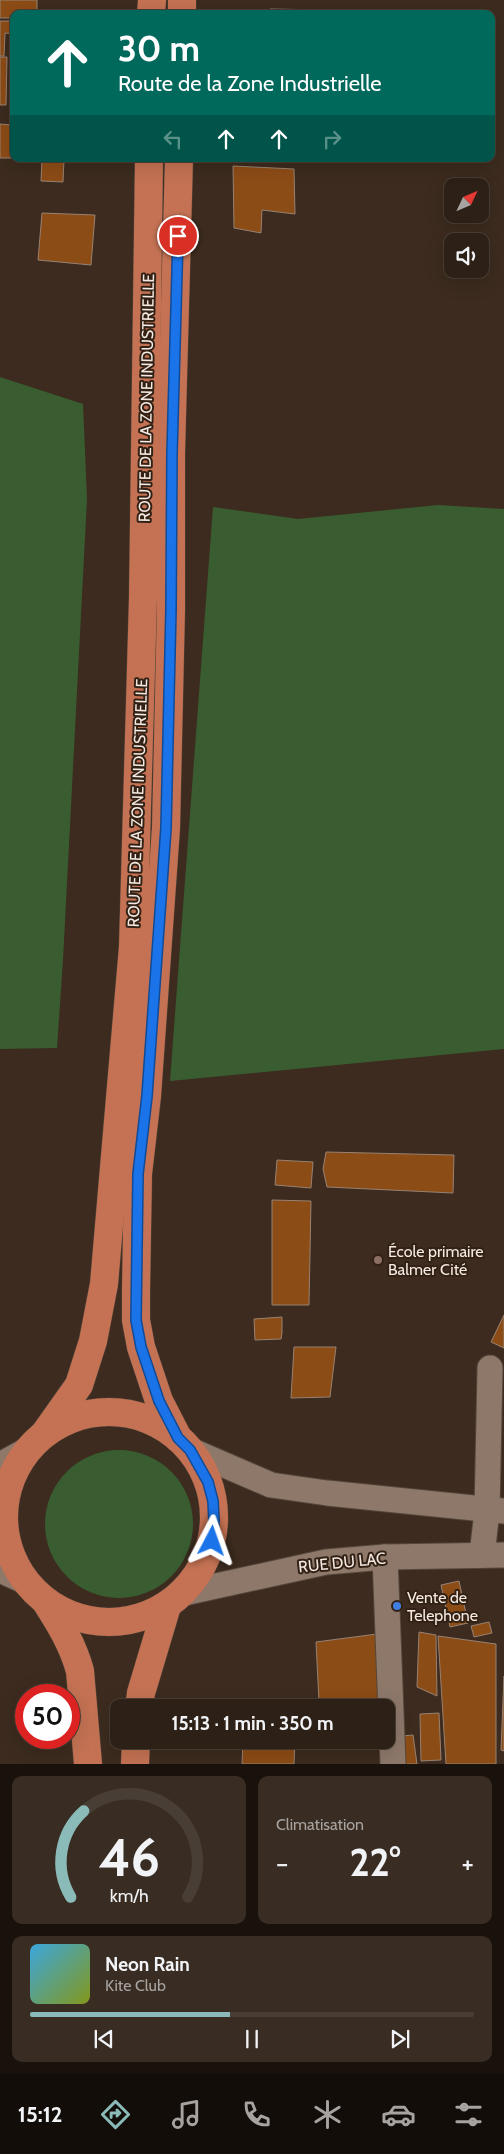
<!DOCTYPE html>
<html lang="fr">
<meta charset="utf-8">
<style>
body{margin:0;font-family:Cabin,sans-serif;background:#392d23;color:#f1f3f6;height:100vh;display:flex;flex-direction:column;font-size:19px;white-space:nowrap}
*{box-sizing:border-box;margin:0}
p{font-size:16px;color:#a7a3a1}
.icon{flex:none;width:28px;height:28px;fill:none;stroke:currentColor;stroke-width:2;stroke-linecap:round;stroke-linejoin:round}
.map{position:relative;height:1764px;overflow:hidden}
.panel{display:flex;flex-direction:column;gap:12px;padding:12px;background:#19120c;flex:1}
.panel>*{flex:none}
.top-card{position:absolute;left:10px;top:10px;width:485px;height:152px;border-radius:10px;box-shadow:0 5px 20px #0002,0 0 0 1px #483e35;background:#00695c;color:#fff;overflow:hidden}
.needle{width:32px;rotate:46deg}
.controls{position:absolute;left:444px;top:178px;display:grid;gap:10px}
.controls a{display:grid;place-items:center;width:45px;height:45px;border-radius:10px;background:#2d2016;box-shadow:0 5px 20px #0002,0 0 0 1px #483e35;font-size:25px}
.speed{position:absolute;left:15px;top:1684px;display:flex;gap:10px;font-size:25px;font-weight:700;text-align:center}
.speed>*{display:grid;place-content:center;width:65px;height:65px;border-radius:50%;background:#2d2016;box-shadow:0 5px 20px #0002,0 0 0 1px #483e35;line-height:1}
.speed .limit{border:8px solid #d22;background:#fff;color:#111}
.pin{position:absolute;display:grid;place-items:center;width:42px;height:42px;color:#fff;margin:-21px;border:2px solid #fff;border-radius:50%;box-shadow:0 1px 5px #0007}
.me{position:absolute;width:55px;margin:-28px;rotate:4deg;stroke-linejoin:round;filter:drop-shadow(0 0 4px #0008)}
.turn{display:flex;align-items:center;gap:18px;height:105px;padding:0 25px;font-size:22px}
.turn .icon{width:65px;height:65px;stroke-width:2.5}
.turn b{display:block;font-size:35px;line-height:42px}
.lanes{display:flex;align-items:center;height:48px;padding:0 25px;background:#0003;justify-content:center;gap:25px;direction:ltr}
.lanes .off{opacity:.35}
.big{font-size:38px;font-weight:700;line-height:1.1}
.panel .widget{flex:1;display:flex;flex-direction:column;justify-content:center;gap:8px;min-width:0;padding:0 18px;border-radius:10px;background:#392d23}
.panel .dial{align-items:center;gap:0}
.dial svg{height:130px;overflow:visible;fill:none;stroke:#483e35;stroke-width:7;stroke-linecap:round;text-anchor:middle}
.dial text{fill:#f1f3f6;stroke:none}
.song{display:flex;align-items:center;gap:15px}
.cover{width:60px;height:60px;border-radius:8px;background:linear-gradient(135deg,hsl(200 70% 55%),hsl(70 70% 35%))}
.played{height:5px;border-radius:2px;background:linear-gradient(90deg,#8bbbb9 45%,#483e35 45%)}
.keys{display:flex;justify-content:space-around;direction:ltr}
.heat{display:flex;justify-content:space-between;align-items:center;font-size:28px;direction:ltr}
.panel .tiles{flex:1;display:grid;gap:12px;grid-template-columns:1fr 1fr}
.widget:last-child{grid-column:span 2}
.trip{position:absolute;left:110px;top:1699px;width:285px;height:50px;border-radius:10px;background:#2d2016;box-shadow:0 5px 20px #0002,0 0 0 1px #483e35;font-weight:700;line-height:50px;text-align:center}
.tabs{display:flex;height:80px;justify-content:space-around;align-items:center;background:#120d09;color:#a7a3a1}
.tabs .icon{width:35px;height:35px}
.tabs .current{color:#8bbbb9}
.tabs b{font-size:22px;color:#f1f3f6}
.map>svg:first-child{display:block}
</style>
<div class="map">
<svg width="504" height="1764" viewBox="0 0 504 1764">
<rect width="100%" height="100%" fill="#3c2b1e"/>
<g fill="#395d31">
<polygon points="0,377 83,404 87,499 63,960 57,1048 0,1049"/>
<polygon points="438,505 504,509 504,1049 170,1081 213,507 298,519"/>
<circle cx="119" cy="1524" r="74"/>
</g>
<g fill="#8c4c16" stroke="#978273">
<polygon points="0,0 37,0 37,14 14,14 14,18 0,18"/>
<polygon points="270,9 328,10 328,14 270,14"/>
<polygon points="0,21 14,21 14,34 5,33 4,56 0,56"/>
<polygon points="0,57 7,57 6,105 0,105"/>
<polygon points="0,124 12,125 11,158 0,158"/>
<polygon points="42,159 64,159 63,182 41,181"/>
<polygon points="233,166 294,169 295,214 262,210 261,233 234,228"/>
<polygon points="42,213 95,215 91,265 38,260"/>
<polygon points="326,1152 454,1155 453,1193 327,1187 323,1169"/>
<polygon points="277,1160 313,1162 311,1188 275,1185"/>
<polygon points="272,1200 311,1201 309,1305 272,1305"/>
<polygon points="504,1315 504,1348 491,1342"/>
<polygon points="282,1317 282,1333 281,1339 255,1340 254,1319"/>
<polygon points="294,1347 336,1347 330,1397 291,1398"/>
<polygon points="459,1581 468,1623 450,1627 441,1585"/>
<polygon points="489,1622 492,1633 474,1637 471,1626"/>
<polygon points="419,1632 436,1635 437,1696 417,1687"/>
<polygon points="377,1634 381,1700 319,1702 316,1642"/>
<polygon points="438,1636 496,1644 496,1764 446,1764"/>
<polygon points="504,1676 504,1751 501,1750"/>
<polygon points="439,1713 441,1760 421,1761 420,1714"/>
<polygon points="413,1735 417,1764 405,1764 402,1736"/>
<polygon points="243,1740 295,1740 294,1764 242,1764"/>
</g>
<g fill="none" stroke-linecap="round" stroke-linejoin="round">
<defs>
<g id="minor">
<polyline points="190,1450 271,1485 327,1493 504,1511"/>
<polyline points="0,1465 27,1450"/>
<polyline points="482,1555 487,1511 490,1368"/>
<polyline points="385,1557 393,1764"/>
<polyline points="0,1570 26,1582"/>
<polyline points="184,1593 326,1562 385,1557 504,1555"/>
</g>
<g id="major">
<polyline points="151,14 152,0"/>
<polyline points="182,14 182,0"/>
<circle cx="109" cy="1517" r="105"/>
<polyline points="45,1433 79,1385 93,1341 104,1284 133,947 143,598 149,159"/>
<polyline points="178,1438 159,1401 141,1347 136,1320 136,1291 138,1174 147,1096 166,828 171,609 171,453 179,159"/>
<path d="M46,1602c14,22 27,43 34,69l8,93"/>
<polyline points="139,1708 141,1693 167,1606"/>
<polyline points="135,1764 136,1740"/>
</g>
</defs>
<use href="#minor" stroke="#55463b" stroke-width="27"/>
<use href="#major" stroke="#55463b" stroke-width="29"/>
<use href="#minor" stroke="#8d786a" stroke-width="25"/>
<use href="#major" stroke="#c47253" stroke-width="28"/>
</g>
<g fill="none" stroke-linecap="round" stroke-linejoin="round">
<defs>
<polyline id="route" points="178,236 172,453 171,609 166,828 147,1096 138,1174 136,1320 141,1347 159,1401 178,1438 190,1450 208,1482 213,1501 214,1521 212,1541"/>
</defs>
<use href="#route" stroke="#114b97" stroke-width="12"/>
<use href="#route" stroke="#1a73e8" stroke-width="9"/>
</g>
<circle fill="#8d6e63" stroke="#322115" stroke-width="2" cx="378" cy="1260" r="5"/>
<circle fill="#3f7fe0" stroke="#322115" stroke-width="2" cx="397" cy="1606" r="5"/>
<g text-anchor="middle" stroke-width="4" stroke-linejoin="round" paint-order="stroke">
<g font-size="16" fill="#f5e9e1" stroke="#322115">
<text transform="translate(146 398) rotate(-89)" y="6">ROUTE DE LA ZONE INDUSTRIELLE</text>
<text transform="translate(137 803) rotate(-88)" y="6">ROUTE DE LA ZONE INDUSTRIELLE</text>
<text transform="translate(342 1562) rotate(-6)" y="6">RUE DU LAC</text>
</g>
<g font-size="16" fill="#f5e9e1" stroke="#322115" text-anchor="start">
<text x="388" y="1257">École primaire<tspan x="388" dy="18">Balmer Cité</tspan></text>
<text x="407" y="1603">Vente de<tspan x="407" dy="18">Telephone</tspan></text>
</g>
</g>
</svg>
<div class="controls">
<a><svg class="needle" viewBox="-14 -14 28 28"><path d="M0-13l5 13h-10z" fill="#e53935"/><path d="M0 13l5-13h-10z" fill="#a7a3a1"/></svg></a>
<a><svg class="icon" aria-label="sound" viewBox="0 0 24 24"><path d="M4 9h4l5-4v14l-5-4H4zM17 9q2 3 0 6"/></svg></a>
</div>
<div class="speed"><div class="limit">50</div></div>
<div class="pin" style="left:178px;top:236px;background:#d93025"><svg class="icon" aria-label="arrive" viewBox="0 0 24 24"><path d="M6 21V4h12l-3 4 3 4H6"/></svg></div>
<svg class="me" style="left:212px;top:1541px" viewBox="-20 -20 40 40"><path d="M0-17L14 15 0 8-14 15z" fill="#1a73e8" stroke="#fff" stroke-width="4"/></svg>
<div class="trip">15:13 · 1 min · 350 m</div>
<div class="top-card">
<div class="turn"><svg class="icon" aria-label="ahead" viewBox="0 0 24 24"><path d="M12 20V5M6 11l6-6 6 6"/></svg><div><b>30 m</b>Route de la Zone Industrielle</div></div>
<div class="lanes"><svg class="icon off" aria-label="left" viewBox="0 0 24 24"><path d="M17 20v-9H6M10 6l-5 5 5 5"/></svg><svg class="icon" aria-label="ahead" viewBox="0 0 24 24"><path d="M12 20V5M6 11l6-6 6 6"/></svg><svg class="icon" aria-label="ahead" viewBox="0 0 24 24"><path d="M12 20V5M6 11l6-6 6 6"/></svg><svg class="icon off" aria-label="right" viewBox="0 0 24 24"><path d="M7 20v-9h11M14 6l5 5-5 5"/></svg></div>
</div>
</div>
<section class="panel">
<div class="tiles">
<div class="widget dial"><svg viewBox="0 0 100 80">
<path d="M14 69A42 42 0 1 1 86 69"/>
<path d="M14 69A42 42 0 0 1 22 16" stroke="#8bbbb9"/>
<text x="50" y="56" font-size="32" font-weight="700">46</text>
<text x="50" y="72" font-size="11">km/h</text>
</svg></div>
<div class="widget"><p>Climatisation</p>
<div class="heat"><a>−</a><b class="big">22°</b><a>+</a></div>
</div>
<div class="widget">
<div class="song"><i class="cover"></i><div><b>Neon Rain</b><p>Kite Club</p></div></div>
<div class="played"></div>
<div class="keys"><svg class="icon" aria-label="previous" viewBox="0 0 24 24"><path d="M18 5L8 12l10 7zM5 5v14"/></svg><svg class="icon" aria-label="pause" viewBox="0 0 24 24"><path d="M8 5v14M16 5v14"/></svg><svg class="icon" aria-label="next" viewBox="0 0 24 24"><path d="M6 5l10 7-10 7zM19 5v14"/></svg></div>
</div>
</div>
</section>
<nav class="tabs">
<b>15:12</b>
<svg class="icon current" aria-label="directions" viewBox="0 0 24 24"><path d="M12 3l9 9-9 9-9-9zM9 14v-3h6M13 9l2 2-2 2"/></svg>
<svg class="icon" aria-label="music" viewBox="0 0 24 24"><path d="M9 18V5l10-2v13"/><circle cx="6" cy="18" r="3"/><circle cx="16" cy="16" r="3"/></svg>
<svg class="icon" aria-label="phone" viewBox="0 0 24 24"><path d="M5 4h4l2 5-3 2q2 4 5 5l2-3 5 2v4C11 20 4 13 5 4z"/></svg>
<svg class="icon" aria-label="climate" viewBox="0 0 24 24"><path d="M12 3v18M4 7l16 10M4 17L20 7"/></svg>
<svg class="icon" aria-label="car" viewBox="0 0 24 24"><path d="M5 17H2v-5l4-1 3-4h7l3 4 3 1v5h-3M9 17h6M6 11h13"/><circle cx="7" cy="17" r="2"/><circle cx="17" cy="17" r="2"/></svg>
<svg class="icon" aria-label="filters" viewBox="0 0 24 24"><path d="M4 7h16M4 17h16"/><circle cx="9" cy="7" r="2"/><circle cx="15" cy="17" r="2"/></svg>
</nav>
